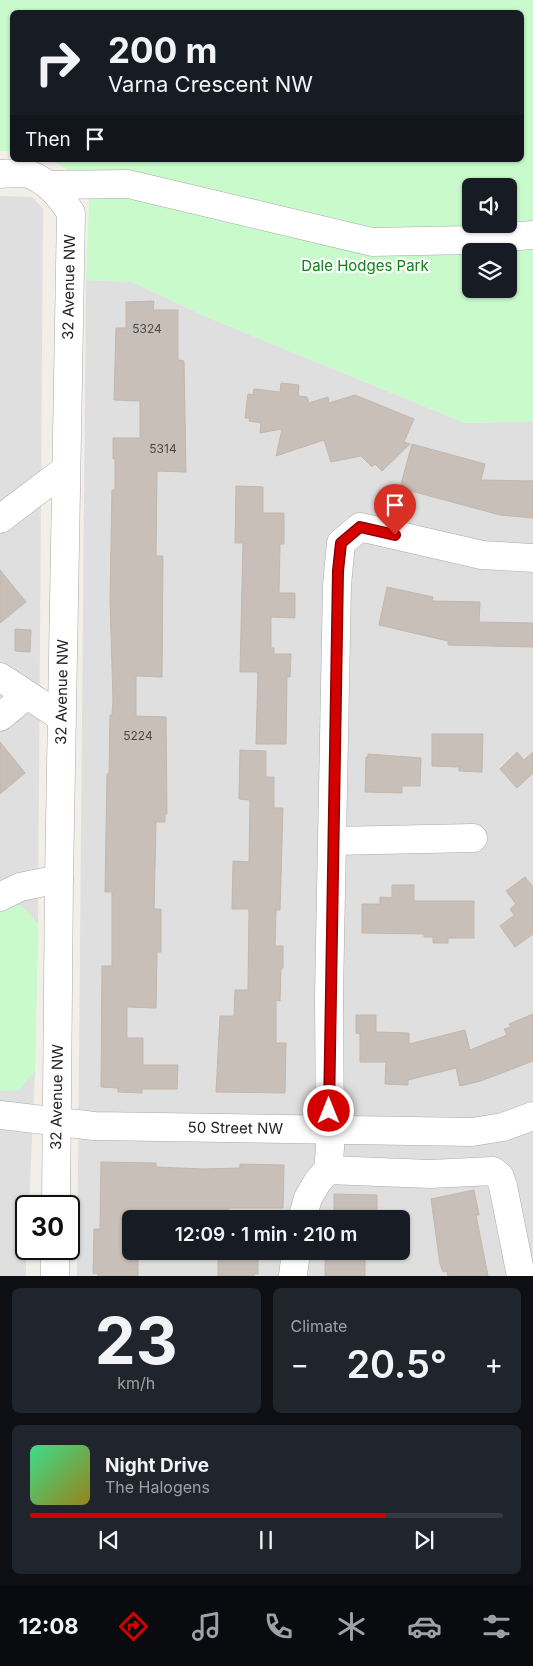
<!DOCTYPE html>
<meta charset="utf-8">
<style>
body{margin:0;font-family:Inter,sans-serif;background:#20242c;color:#f1f3f6;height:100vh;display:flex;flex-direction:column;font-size:19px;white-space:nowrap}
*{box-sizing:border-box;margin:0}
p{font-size:16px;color:#9ea1a6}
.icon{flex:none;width:28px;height:28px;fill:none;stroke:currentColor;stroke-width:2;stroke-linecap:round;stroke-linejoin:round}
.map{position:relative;height:1276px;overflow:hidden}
.panel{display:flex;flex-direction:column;gap:12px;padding:12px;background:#0d0f14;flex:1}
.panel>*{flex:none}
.hud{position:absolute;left:10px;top:10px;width:514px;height:152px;border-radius:8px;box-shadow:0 1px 4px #0004;background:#171b24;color:#f1f3f6;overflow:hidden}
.controls{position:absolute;left:462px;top:178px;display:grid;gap:10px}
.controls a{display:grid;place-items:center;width:55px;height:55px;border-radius:8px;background:#171b24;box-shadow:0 1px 4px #0004;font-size:25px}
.speed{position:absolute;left:15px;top:1195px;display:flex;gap:10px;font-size:25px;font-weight:700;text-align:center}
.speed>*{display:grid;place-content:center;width:65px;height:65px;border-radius:50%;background:#171b24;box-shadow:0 1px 4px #0004;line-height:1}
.speed .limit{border:2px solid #111;border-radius:8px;background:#fff;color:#111}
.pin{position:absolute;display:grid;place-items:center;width:42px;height:42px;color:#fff;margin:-51px -21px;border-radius:50% 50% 50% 0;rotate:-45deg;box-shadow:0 0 5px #0007}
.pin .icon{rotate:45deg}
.me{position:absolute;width:55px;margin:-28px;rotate:0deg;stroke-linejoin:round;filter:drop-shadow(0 0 4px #0008)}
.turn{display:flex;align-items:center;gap:18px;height:105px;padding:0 15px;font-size:22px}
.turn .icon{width:65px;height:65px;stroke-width:2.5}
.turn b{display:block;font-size:35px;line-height:42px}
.then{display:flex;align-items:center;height:48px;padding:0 15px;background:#0003;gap:10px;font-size:19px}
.big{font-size:38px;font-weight:600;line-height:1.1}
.panel .widget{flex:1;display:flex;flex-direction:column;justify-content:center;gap:8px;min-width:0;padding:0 18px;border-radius:8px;background:#20242c}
.panel .dial{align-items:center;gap:0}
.dial b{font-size:65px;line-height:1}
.song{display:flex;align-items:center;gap:15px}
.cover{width:60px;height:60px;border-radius:8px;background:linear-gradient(135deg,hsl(150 70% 55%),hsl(50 70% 35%))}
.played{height:5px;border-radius:2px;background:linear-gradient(90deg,#d40000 75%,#363941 75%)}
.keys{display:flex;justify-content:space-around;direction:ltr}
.heat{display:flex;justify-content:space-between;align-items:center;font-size:28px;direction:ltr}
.panel .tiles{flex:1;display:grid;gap:12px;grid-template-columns:1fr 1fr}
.widget:last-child{grid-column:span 2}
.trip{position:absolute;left:122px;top:1210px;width:288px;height:50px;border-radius:8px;background:#171b24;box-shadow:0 1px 4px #0004;font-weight:600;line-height:50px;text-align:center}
.tab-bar{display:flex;height:80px;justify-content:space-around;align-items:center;background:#090b0e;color:#9ea1a6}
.tab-bar .icon{width:35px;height:35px}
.tab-bar .active{color:#d40000}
.tab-bar b{font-size:22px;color:#f1f3f6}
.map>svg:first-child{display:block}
</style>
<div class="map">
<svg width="533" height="1276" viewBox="0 0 533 1276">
<rect width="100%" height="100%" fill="#f2efe9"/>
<g fill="#e0dfdf" fill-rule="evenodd">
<polygon points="0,196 32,197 43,209 38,924 35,1071 29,1206 26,1206 26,1276 0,1276"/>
<path d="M86,280l46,2 77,36 256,105 68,-2v855h-456zM131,1219h270v32h-270z"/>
</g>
<g fill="#c8facc" fill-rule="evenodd">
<path d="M0,0h533v421l-68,2 -256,-105 -77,-36 -46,-2 3,-78 -9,-25 -27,-16 -35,-1h503v-148h-509v139h-12zM471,186h38v38h-38zM471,251h38v38h-38z"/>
<polygon points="15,903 25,909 38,924 35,1071 19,1090 0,1091 0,909"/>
</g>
<g fill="#c7bfb8" stroke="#c4b6ab">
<polygon points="154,301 153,310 178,310 178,360 184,361 186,472 157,471 156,556 163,556 162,677 136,676 136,716 166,717 167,814 165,814 165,822 156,822 154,909 161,909 161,952 157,952 156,1008 127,1007 127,1038 143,1038 143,1065 178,1065 177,1089 142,1089 142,1093 118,1092 118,1088 101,1087 102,966 112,966 112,892 105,892 107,774 109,774 110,715 112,715 113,700 110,599 112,490 115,490 115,459 113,459 113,438 140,438 140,401 114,400 116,328 126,328 126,302"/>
<polygon points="281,383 299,385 298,396 307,397 309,403 328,397 329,403 355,395 414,419 404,442 410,444 382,471 375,464 372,467 361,456 331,462 324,440 276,456 282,429 260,433 261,423 249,421 250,418 245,418 248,394 253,395 254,389 280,392"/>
<polygon points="412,444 485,464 481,480 533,481 533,518 500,515 400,488"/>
<polygon points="236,486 263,487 263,513 284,513 284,544 280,544 279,593 295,593 295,618 271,617 271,648 274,648 274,654 291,654 290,677 287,677 286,744 256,744 258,672 240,672 243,543 235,543"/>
<polygon points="0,570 26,602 0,623"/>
<polygon points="387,587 433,597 432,601 480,602 479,622 533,623 533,647 448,645 448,641 379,625"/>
<polygon points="15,629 31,630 30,652 15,651"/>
<polygon points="432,734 483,734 482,772 459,771 459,767 432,766"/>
<polygon points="0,742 25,773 0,794"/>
<polygon points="240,750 266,751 266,777 274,777 274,808 283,808 280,910 276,910 275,946 283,946 283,968 281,968 280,1001 276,1000 276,1043 286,1043 285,1093 216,1092 220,1016 234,1016 235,990 248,990 249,909 232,909 233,861 249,862 250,800 239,799"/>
<polygon points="517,752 524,760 533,752 533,773 517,788 500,769"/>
<polygon points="368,754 421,758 420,786 402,786 402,793 365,792 366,757 368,757"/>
<polygon points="525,877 533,887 533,934 515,947 500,926 514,915 510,909 516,904 506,891"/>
<polygon points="392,885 414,885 414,901 474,901 474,938 448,938 448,943 433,943 433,937 424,937 424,934 362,933 362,904 380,904 380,897 392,898"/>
<polygon points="533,1014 533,1061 481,1081 460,1086 456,1068 408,1080 408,1085 385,1084 386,1062 360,1062 360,1034 356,1033 356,1015 376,1015 376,1032 409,1033 409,1044 465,1030 470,1050 507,1035 504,1029 511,1027 509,1024"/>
<polygon points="101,1162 156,1163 156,1167 204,1169 240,1168 240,1164 284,1165 283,1208 229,1208 228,1213 131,1210 131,1251 138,1251 138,1276 98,1276 98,1274 93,1273 94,1229 100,1229"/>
<polygon points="474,1190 479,1215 476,1215 488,1276 448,1276 447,1271 443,1272 440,1264 431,1199"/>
<polygon points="334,1194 377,1195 377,1213 374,1213 374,1219 334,1219"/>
<polygon points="218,1251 258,1251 258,1274 254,1274 254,1276 218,1276"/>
<rect x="325" y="1251" width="40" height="25"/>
</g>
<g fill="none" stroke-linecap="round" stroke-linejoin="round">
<defs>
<g id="minor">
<path d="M0,174c8,0 20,-2 28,0 19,6 33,23 43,39l-12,666 -3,327"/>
<polyline points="48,185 128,184 372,242 471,240 533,235"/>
<polyline points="0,519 65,470"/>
<polyline points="0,677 61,717"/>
<polyline points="0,717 27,695"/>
<polyline points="333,841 473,838"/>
<polyline points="0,897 20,887 59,879"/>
<path id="s1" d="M0,1115l94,11 378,6 31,-5 30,-11"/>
<polyline points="328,1170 430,1174 493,1171 500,1177 503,1186 521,1276"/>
<polyline points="302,1219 308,1198 318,1181 328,1170 330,1148 329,994 337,585 341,543 360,527 482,555 533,558"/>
<polyline points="55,1276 55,1249"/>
<polyline points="293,1276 296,1251"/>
</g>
</defs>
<use href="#minor" stroke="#a9a9a9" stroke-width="29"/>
<use href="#minor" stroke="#fff" stroke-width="28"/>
</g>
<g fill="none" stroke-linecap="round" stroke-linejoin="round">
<defs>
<polyline id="route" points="329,1111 338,571 341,543 360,527 395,535"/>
</defs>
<use href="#route" stroke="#8a0000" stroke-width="12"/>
<use href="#route" stroke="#d40000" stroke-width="9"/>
</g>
<g text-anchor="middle" stroke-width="4.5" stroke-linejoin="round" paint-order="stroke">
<g font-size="12" fill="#4b4948">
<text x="147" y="333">5324</text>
<text x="163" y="453">5314</text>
<text x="138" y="740">5224</text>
</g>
<g font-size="15" fill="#0c8416" stroke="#fff">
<text x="365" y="271">Dale Hodges Park</text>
</g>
<g font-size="15" fill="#222" stroke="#fff">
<text transform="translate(69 287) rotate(-89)" y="5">32 Avenue NW</text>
<text transform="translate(62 692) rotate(-89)" y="5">32 Avenue NW</text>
<text transform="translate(57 1097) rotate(-89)" y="5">32 Avenue NW</text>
<text dy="5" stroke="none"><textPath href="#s1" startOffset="236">50 Street NW</textPath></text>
</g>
</g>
</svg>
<div class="controls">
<a><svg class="icon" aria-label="sound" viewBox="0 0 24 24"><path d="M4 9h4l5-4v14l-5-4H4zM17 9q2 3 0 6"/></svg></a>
<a><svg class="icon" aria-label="layers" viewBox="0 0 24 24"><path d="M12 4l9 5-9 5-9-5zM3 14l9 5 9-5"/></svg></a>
</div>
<div class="speed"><div class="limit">30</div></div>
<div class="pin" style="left:395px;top:535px;background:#d93025"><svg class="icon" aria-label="arrive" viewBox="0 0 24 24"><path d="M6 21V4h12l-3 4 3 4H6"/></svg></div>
<svg class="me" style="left:329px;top:1111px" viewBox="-20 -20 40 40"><circle r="17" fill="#d40000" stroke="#fff" stroke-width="3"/><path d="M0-11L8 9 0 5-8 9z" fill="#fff"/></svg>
<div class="trip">12:09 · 1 min · 210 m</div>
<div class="hud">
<div class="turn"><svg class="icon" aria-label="right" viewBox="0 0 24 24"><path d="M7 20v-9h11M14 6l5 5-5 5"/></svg><div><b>200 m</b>Varna Crescent NW</div></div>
<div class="then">Then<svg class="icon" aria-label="arrive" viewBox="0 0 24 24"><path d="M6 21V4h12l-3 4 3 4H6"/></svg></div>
</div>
</div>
<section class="panel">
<div class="tiles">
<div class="widget dial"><b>23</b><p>km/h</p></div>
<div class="widget"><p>Climate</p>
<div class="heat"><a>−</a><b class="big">20.5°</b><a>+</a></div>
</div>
<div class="widget">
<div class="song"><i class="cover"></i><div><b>Night Drive</b><p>The Halogens</p></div></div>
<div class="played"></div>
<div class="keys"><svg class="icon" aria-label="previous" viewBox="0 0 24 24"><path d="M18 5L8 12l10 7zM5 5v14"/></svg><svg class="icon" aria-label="pause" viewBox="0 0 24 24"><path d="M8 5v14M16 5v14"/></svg><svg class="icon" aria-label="next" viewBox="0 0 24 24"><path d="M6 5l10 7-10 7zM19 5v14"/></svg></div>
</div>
</div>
</section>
<nav class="tab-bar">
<b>12:08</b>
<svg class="icon active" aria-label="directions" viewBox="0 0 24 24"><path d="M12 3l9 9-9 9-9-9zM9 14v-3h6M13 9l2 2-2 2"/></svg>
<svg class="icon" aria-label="music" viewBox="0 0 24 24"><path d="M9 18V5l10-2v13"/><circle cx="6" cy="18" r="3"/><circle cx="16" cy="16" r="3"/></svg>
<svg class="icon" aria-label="phone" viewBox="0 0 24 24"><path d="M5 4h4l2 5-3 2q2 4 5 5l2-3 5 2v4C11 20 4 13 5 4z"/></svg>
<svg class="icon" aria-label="climate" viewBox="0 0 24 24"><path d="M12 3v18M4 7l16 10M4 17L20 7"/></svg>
<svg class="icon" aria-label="car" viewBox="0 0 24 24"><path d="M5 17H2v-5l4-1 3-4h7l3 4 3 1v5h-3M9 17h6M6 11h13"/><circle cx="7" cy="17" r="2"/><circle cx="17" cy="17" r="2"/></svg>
<svg class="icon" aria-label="filters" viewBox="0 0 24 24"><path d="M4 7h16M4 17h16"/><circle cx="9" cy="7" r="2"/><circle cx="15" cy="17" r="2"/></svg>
</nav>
